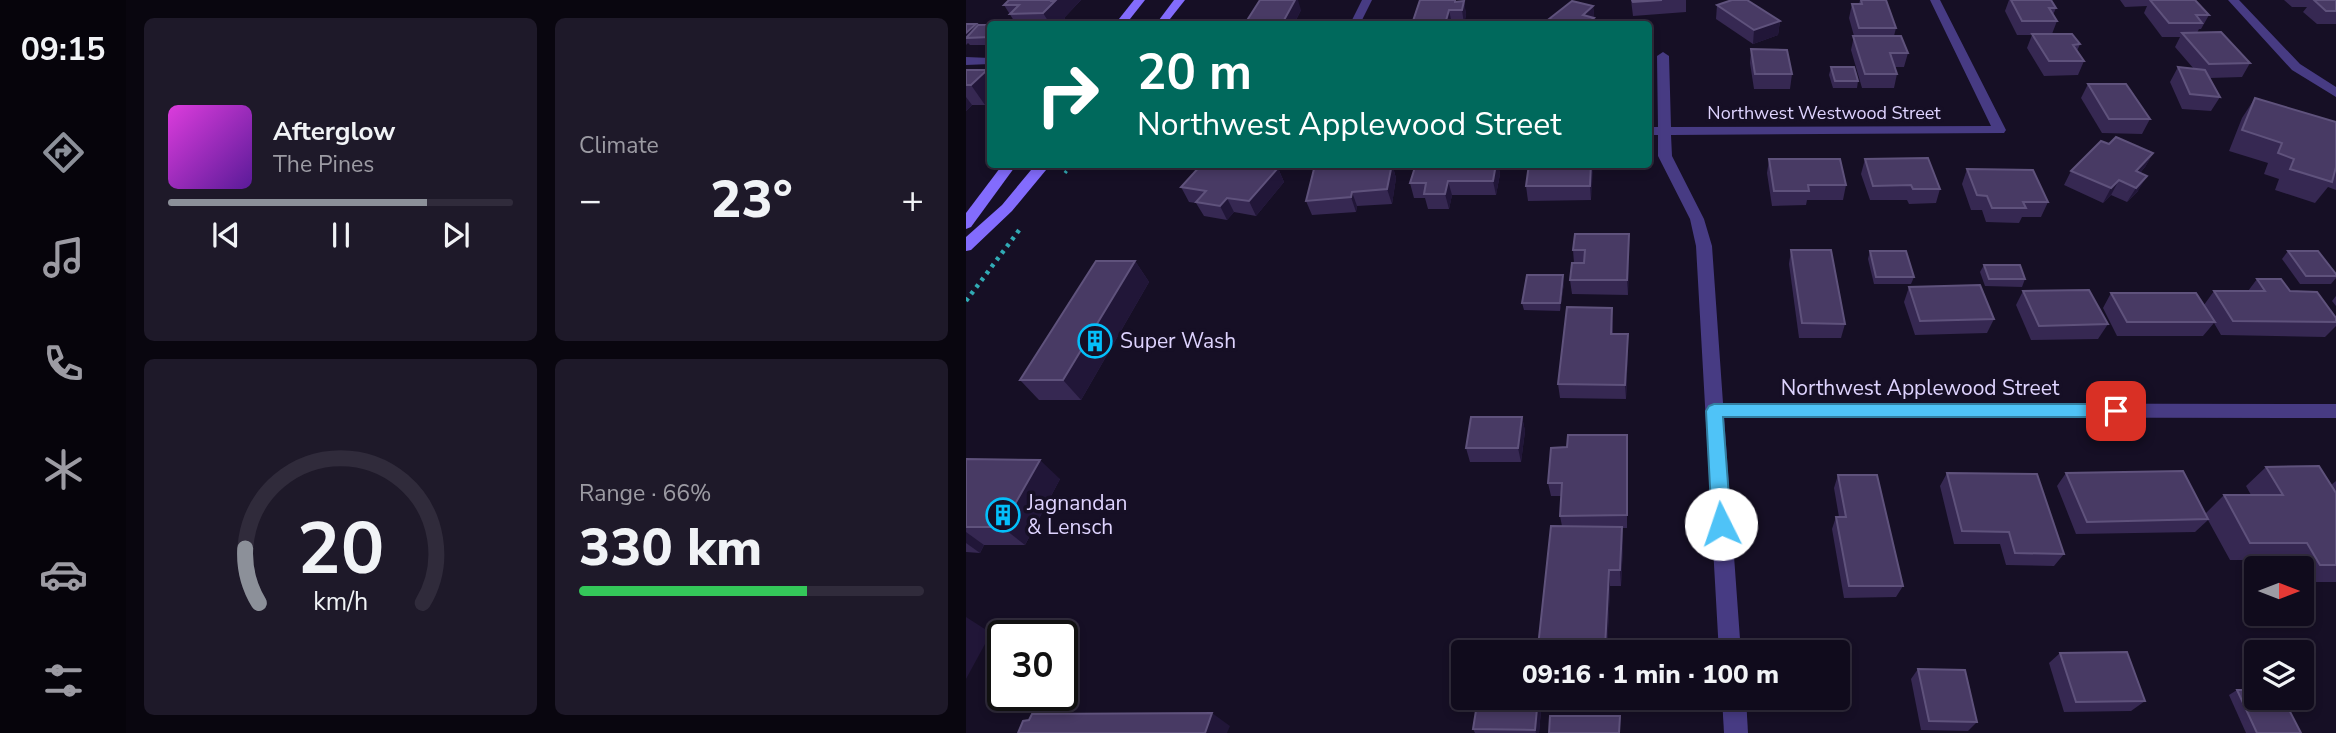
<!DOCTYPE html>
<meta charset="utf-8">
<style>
body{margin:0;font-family:"Nunito Sans",sans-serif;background:#1e1929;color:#f1f3f6;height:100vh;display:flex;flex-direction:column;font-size:26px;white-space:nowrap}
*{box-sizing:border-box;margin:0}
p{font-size:23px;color:#9c9ba3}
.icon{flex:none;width:38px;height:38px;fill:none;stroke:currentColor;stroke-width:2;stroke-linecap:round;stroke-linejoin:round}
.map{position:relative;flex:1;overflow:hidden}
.panel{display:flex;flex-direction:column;gap:18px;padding:18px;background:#09060f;width:840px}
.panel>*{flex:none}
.banner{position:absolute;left:21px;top:21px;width:665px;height:147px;border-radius:7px;box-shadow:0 4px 10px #0003,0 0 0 2px #302b3b;background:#00695c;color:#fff;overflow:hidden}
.needle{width:46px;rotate:90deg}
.fabs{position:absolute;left:1278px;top:556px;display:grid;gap:14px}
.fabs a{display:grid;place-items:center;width:70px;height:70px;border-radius:7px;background:#100b1c;box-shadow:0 4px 10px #0003,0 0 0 2px #302b3b;font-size:35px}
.speed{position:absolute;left:21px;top:620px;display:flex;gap:14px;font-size:35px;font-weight:700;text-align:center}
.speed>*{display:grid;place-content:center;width:91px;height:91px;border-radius:50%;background:#100b1c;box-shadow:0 4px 10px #0003,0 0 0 2px #302b3b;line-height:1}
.speed .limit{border:4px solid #111;border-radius:10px;background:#fff;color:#111}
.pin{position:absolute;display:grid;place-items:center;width:60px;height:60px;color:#fff;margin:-30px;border-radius:14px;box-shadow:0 4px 10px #0006}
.me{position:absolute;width:77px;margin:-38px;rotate:356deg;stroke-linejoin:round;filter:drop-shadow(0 0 5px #0008)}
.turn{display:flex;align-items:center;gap:24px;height:147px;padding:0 35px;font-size:32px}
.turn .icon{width:91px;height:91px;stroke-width:2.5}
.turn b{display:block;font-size:49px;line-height:60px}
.big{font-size:52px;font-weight:800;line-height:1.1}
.panel .card{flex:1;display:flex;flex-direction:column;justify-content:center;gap:10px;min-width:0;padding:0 24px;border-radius:10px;background:#1e1929}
.panel .dial{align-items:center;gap:0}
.dial svg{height:182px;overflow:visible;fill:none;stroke:#302b3b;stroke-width:7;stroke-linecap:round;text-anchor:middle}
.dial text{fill:#f1f3f6;stroke:none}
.song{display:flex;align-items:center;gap:21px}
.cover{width:84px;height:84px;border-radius:10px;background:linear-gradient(135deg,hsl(300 70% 55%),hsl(270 70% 35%))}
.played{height:7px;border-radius:4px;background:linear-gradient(90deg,#8c9099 75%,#302b3b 75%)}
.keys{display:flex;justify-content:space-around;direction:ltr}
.heat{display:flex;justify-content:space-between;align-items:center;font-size:38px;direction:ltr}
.charge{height:10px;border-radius:5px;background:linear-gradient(90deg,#34c759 66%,#302b3b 0)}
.panel .tiles{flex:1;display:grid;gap:18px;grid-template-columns:repeat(2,1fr)}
.trip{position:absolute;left:485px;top:640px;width:399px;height:70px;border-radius:7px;background:#100b1c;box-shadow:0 4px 10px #0003,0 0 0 2px #302b3b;font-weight:800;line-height:70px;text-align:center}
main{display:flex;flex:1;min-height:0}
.menu{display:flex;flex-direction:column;width:126px;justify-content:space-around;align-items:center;background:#06040b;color:#9c9ba3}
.menu .icon{width:49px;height:49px}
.menu .on{color:#8c9099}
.menu b{font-size:32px;color:#f1f3f6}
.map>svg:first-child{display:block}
</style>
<main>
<nav class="menu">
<b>09:15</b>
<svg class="icon on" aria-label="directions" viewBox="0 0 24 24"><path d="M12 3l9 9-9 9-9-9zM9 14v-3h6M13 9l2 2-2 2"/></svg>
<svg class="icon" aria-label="music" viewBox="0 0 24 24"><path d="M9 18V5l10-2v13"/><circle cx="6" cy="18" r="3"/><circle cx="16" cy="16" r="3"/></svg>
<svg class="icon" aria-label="phone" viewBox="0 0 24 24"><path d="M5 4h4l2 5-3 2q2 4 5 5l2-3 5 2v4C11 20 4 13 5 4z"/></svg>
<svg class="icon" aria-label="climate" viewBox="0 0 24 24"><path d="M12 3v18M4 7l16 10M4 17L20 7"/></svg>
<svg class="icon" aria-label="car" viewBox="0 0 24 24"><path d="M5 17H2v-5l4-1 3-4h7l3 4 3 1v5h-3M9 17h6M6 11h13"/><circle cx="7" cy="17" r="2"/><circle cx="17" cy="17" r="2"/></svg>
<svg class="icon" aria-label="filters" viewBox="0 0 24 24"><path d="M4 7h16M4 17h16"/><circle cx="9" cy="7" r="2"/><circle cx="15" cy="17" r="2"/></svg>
</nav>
<section class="panel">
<div class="tiles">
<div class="card">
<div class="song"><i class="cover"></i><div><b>Afterglow</b><p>The Pines</p></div></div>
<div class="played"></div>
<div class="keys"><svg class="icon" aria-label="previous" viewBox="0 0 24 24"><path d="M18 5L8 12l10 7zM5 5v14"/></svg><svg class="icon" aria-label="pause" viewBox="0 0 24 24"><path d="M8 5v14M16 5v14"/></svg><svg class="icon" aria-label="next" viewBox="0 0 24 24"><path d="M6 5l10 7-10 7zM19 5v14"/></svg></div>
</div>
<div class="card"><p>Climate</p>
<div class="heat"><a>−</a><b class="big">23°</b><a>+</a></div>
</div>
<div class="card dial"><svg viewBox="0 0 100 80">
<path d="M14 69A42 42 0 1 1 86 69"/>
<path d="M14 69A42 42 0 0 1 8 45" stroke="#8c9099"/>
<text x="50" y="56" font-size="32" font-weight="700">20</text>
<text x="50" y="72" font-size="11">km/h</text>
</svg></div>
<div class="card"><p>Range · 66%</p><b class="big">330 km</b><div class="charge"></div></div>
</div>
</section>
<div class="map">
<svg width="1370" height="733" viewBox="0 0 1370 733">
<rect width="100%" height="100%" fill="#160f25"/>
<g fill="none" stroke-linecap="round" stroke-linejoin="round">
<polyline stroke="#31abb5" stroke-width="3.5" stroke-dasharray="2.5 3.5" stroke-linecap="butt" points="99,173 106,164"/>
<polyline stroke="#31abb5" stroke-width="4.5" stroke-dasharray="3.5 5" stroke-linecap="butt" points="0,301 54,229"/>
<polygon fill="#473b83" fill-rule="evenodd" points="0,57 24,58 24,64 0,65"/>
<g fill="#473b83" fill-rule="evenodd">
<polygon points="396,0 406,0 394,24 384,24"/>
<polygon points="964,0 974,0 1040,130 1038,133 705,135 706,156 738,219 746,246 757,403 1370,404 1370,418 758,417 775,653 753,653 730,246 724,219 692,156 692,135 682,135 682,127 692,127 691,56 697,52 703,56 705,127 1025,126"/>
<polygon points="1262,0 1273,0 1334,64 1370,87 1370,97 1326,70"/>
<polygon points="756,698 780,698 782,733 758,733"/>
</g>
<g fill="#836cfd" fill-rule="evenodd">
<polygon points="168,0 179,0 160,24 149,24"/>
<polygon points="208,0 219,0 200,24 190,24"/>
<polygon points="37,164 51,164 5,227 0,229 0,213"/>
<polygon points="70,164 85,164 46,211 5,250 0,251 0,237 36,205"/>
</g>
</g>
<g fill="#362852">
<polygon points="43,0 115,0 98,18 100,20 96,24 50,24 38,5"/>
<polygon points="665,0 720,0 720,12 667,16"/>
<polygon points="888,0 920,0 930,28 928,36 942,53 938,67 929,67 931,74 928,88 896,88 885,50 888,36 883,18 886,4 893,4 894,0"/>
<polygon points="1043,0 1085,0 1090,8 1087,15 1091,21 1086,34 1114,44 1111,51 1118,61 1112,75 1078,76 1061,48 1066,35 1051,35 1039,11"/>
<polygon points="1154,0 1229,0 1243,15 1235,29 1233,29 1231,33 1284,63 1276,77 1244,78 1254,97 1245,111 1216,109 1204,82 1212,67 1228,69 1209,47 1214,37 1196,37 1178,13 1181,6 1159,7"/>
<polygon points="1318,0 1370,0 1370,24 1351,24 1337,12 1341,7 1326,7"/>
<polygon points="498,1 500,15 498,24 446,24 492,2"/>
<polygon points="751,5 814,21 812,35 787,44 750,19"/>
<polygon points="627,6 629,24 584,24 583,19"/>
<polygon points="335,10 328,24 281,24 280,22"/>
<polygon points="0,24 11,26 24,24 24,45 4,45 2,43 0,45"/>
<polygon points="785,49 826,74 824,89 788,89 784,63"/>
<polygon points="865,67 892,81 891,88 867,88 863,75"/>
<polygon points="0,70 21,70 24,75 24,100 19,105 6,105 0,111"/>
<polygon points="1122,84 1184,119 1176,134 1136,133 1115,98"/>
<polygon points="1289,98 1370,122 1370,190 1362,187 1349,203 1309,190 1313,179 1298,174 1302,163 1263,151 1276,118"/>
<polygon points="1143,144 1187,153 1179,167 1174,173 1172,191 1161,202 1145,195 1137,203 1098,185 1105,171"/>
<polygon points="803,159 880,185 877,200 841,200 840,205 806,206 801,173"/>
<polygon points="899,159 974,189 970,203 943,204 941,200 904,200 895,174"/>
<polygon points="426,164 430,178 426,204 391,206 390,212 346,215 340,201"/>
<polygon points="450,164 532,164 534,174 530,195 486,195 483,209 462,209 459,198 448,198 444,183"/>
<polygon points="563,164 626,164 625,200 562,201 560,186"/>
<polygon points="312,168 318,182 290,216 268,212 261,220 238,216 230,203 223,202 215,187"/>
<polygon points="1001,169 1082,202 1075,217 1056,217 1053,223 1020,222 1016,210 1005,210 996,184"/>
<polygon points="663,249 662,295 606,294 604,280 608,263 607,250"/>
<polygon points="825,250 879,324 875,338 833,338 823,264"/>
<polygon points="904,251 948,277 945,284 908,284 902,259"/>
<polygon points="1322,251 1370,274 1370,278 1365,284 1334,284 1316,259"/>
<polygon points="169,261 183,282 115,400 73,400 54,380"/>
<polygon points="1018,265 1059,279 1056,287 1019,286 1014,272"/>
<polygon points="1291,279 1324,291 1370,318 1370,326 1359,337 1255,335 1248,323 1237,336 1151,336 1137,308 1145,293 1238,305 1248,291 1282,291"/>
<polygon points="598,283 594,311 558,310 556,303"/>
<polygon points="943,287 1028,319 1021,333 949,335 938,302"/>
<polygon points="1057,291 1142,324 1132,339 1065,340 1050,305"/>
<polygon points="1370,296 1370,306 1366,301"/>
<polygon points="646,308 647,334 662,334 662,349 660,399 594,398 592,384"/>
<polygon points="556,417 559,431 555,462 504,462 500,448"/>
<polygon points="661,435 661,528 656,528 657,545 655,586 644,586 641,653 573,653 572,647 596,526 594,516 595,496 585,496 582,483 601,447"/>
<polygon points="0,459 94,479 59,545 18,545 14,553 0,552"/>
<polygon points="1300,467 1365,485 1370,481 1370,582 1335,582 1335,569 1323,569 1318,560 1264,560 1242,520 1229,532 1110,534 1091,486 1100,473 1239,514 1258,495 1285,495 1280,486"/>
<polygon points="981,473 1098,554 1088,566 1040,565 1034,544 988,544 974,486"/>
<polygon points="872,475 937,586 930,597 878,598 866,529 870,517 873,517 868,488"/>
<polygon points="1094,653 1179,701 1165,711 1098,712 1083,663"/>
<polygon points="952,669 1011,722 1002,731 955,730 945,679"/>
<polygon points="1271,690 1335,733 1280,733 1263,695"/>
<polygon points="512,698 576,698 573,733 509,733 507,729"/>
</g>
<g fill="#211638">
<polygon points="86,0 115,0 98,18 100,20 96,24 84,24 77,13"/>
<polygon points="329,0 332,0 335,10 328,24 318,24 317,22"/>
<polygon points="498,1 500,15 498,24 496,10"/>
<polygon points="627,6 629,24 618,24 617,15"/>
<polygon points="483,10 486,24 479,24"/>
<polygon points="814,21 812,35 787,44 788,30"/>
<polygon points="10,24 14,31 0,38 0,33"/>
<polygon points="21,70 24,75 24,100 19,105 5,85"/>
<polygon points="0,97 6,105 0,111"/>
<polygon points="1187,153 1179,167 1162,186 1170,171"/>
<polygon points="426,164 430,178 426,204 421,189"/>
<polygon points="530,164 532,164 534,174 530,195 527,181"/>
<polygon points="625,164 627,172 625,200 624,186"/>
<polygon points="312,168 318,182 290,216 283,201"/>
<polygon points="1181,176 1172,191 1161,202 1170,188"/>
<polygon points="1153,180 1145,195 1137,203 1145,188"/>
<polygon points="482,181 486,195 483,209 479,194"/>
<polygon points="386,192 391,206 390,212 385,197"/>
<polygon points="261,198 268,212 261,220 254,206"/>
<polygon points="663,234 663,249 662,295 661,280"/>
<polygon points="169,261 183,282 115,400 97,380"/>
<polygon points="597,275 598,283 594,311 594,303"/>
<polygon points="662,334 662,349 660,399 659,385"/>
<polygon points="556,417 559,431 555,462 552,448"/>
<polygon points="74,460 94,479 59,545 36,527"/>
<polygon points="656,527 657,545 655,586 654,570"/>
<polygon points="0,532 18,545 14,553 0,543"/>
<polygon points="643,570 644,586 641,653 639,653"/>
<polygon points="0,617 25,633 0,679"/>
<polygon points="572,698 576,698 573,733 570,733 569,730"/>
<polygon points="246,713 264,726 261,733 239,733"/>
</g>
<g fill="#483a64" stroke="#5f527c" stroke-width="2">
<polygon points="43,0 86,0 84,1 89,1 77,13 44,14 53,5 38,5"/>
<polygon points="294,0 329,0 317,22 280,22"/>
<polygon points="454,0 489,0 489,2 498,1 496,10 483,10 479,24 446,24"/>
<polygon points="666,0 696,0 667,2"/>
<polygon points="766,0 781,0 814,21 788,30 751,5"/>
<polygon points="895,0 920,0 930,28 893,28 886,4 896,4"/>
<polygon points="1045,0 1085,0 1090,8 1083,8 1091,21 1056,21"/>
<polygon points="1184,0 1229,0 1243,15 1230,15 1236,23 1203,23"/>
<polygon points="1348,0 1370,0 1370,11 1360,11"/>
<polygon points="606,1 627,6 617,15 628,18 620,24 601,24 583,19"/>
<polygon points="0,24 10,24 0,33"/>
<polygon points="24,24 24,37 0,38 12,25 39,24"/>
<polygon points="1255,32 1284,63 1243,64 1216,33"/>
<polygon points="1066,34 1106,34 1114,44 1107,45 1118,61 1083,61"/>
<polygon points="887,36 935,36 942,53 924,53 931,74 899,74"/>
<polygon points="785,49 821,50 826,74 789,74"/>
<polygon points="865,67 888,67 892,81 869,81"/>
<polygon points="1212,67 1239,70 1254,97 1224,94"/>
<polygon points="0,70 21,70 5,85 0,85"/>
<polygon points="1122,84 1160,84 1184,119 1143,119"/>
<polygon points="1289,98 1370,122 1370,167 1366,182 1324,169 1328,159 1312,153 1316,143 1276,130"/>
<polygon points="1150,137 1187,153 1170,171 1181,176 1170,188 1153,180 1145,188 1105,171 1135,141 1143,144"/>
<polygon points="962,158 974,189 947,189 945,185 907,186 899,159"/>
<polygon points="803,159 874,159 880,185 842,185 843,191 808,191"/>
<polygon points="236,164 289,164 312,168 283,201 261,198 254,206 230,202 240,191 215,187"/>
<polygon points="414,164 426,164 421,189 386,192 385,197 340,201 348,169"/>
<polygon points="450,164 530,164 527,181 482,181 479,194 458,194 460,183 444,183"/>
<polygon points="563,164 625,164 624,186 560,186"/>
<polygon points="1001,169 1067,170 1082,202 1057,202 1060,208 1026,208 1021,196 1011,195"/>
<polygon points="609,234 663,234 661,280 604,280 606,263 618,263 619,250 607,250"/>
<polygon points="825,250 865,250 879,324 836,323"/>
<polygon points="904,251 940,251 948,277 910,277"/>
<polygon points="1322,251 1352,251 1370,274 1370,276 1340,276"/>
<polygon points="130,261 169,261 97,380 54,380"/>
<polygon points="1018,265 1054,265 1059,279 1023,279"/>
<polygon points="561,275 597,275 594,303 556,303"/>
<polygon points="1291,279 1315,279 1324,291 1351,292 1370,318 1370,322 1267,321 1248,291 1299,291"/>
<polygon points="1014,285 1028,319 954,321 943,287"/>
<polygon points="1123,290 1142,324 1073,326 1057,291"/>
<polygon points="1145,293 1230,293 1249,322 1161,322"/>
<polygon points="601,307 646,308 645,334 662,334 659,385 592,384"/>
<polygon points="505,417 556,417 552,448 500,448"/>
<polygon points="602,435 661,435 661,515 594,516 596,483 582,483 585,448 601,447"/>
<polygon points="0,459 74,460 36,527 0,527"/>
<polygon points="1353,466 1370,493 1370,565 1354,565 1341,543 1284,543 1258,495 1317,495 1300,467"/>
<polygon points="1217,471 1242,519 1121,522 1100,473"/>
<polygon points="981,473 1071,474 1098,554 1049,553 1043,532 996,531"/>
<polygon points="872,475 911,475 937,586 883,586 870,517 880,517"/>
<polygon points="585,526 656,527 654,570 643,570 639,648 572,647"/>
<polygon points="1161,652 1179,701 1110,702 1094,653"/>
<polygon points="952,669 999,670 1011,722 963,721"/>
<polygon points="1271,690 1290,690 1290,698 1317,698 1335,733 1291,733"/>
<polygon points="512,698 572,698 569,730 507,729"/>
<polygon points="246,713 239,733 52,733 57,721 63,720 66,714"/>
<polygon points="584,716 654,716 653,733 583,733"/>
</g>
<polygon fill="#4fc3f7" stroke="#337fa1" stroke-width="2" points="748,404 1150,404 1156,406 1158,411 1156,415 1150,417 757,417 765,524 762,529 755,532 749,529 746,524 740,411 743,406"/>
<defs>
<symbol id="building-ring" viewBox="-11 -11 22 22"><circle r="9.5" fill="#160f25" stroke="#04bffa" stroke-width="1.5"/><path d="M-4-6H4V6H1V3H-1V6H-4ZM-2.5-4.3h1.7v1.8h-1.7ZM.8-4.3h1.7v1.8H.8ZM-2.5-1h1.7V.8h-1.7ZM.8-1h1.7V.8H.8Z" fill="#04bffa"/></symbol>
</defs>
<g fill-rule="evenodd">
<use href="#building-ring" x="110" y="322" width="38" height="38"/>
<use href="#building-ring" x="18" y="496" width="38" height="38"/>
</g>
<g text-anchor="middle" stroke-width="7" stroke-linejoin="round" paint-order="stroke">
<g font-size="18" fill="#ded3fe" stroke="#160f25">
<text x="858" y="119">Northwest Westwood Street</text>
</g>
<g font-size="21" fill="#ded3fe" stroke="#160f25" text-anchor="start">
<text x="154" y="348">Super Wash</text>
<text x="61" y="510">Jagnandan<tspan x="61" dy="24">&amp; Lensch</tspan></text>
</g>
<g font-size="21" fill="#ded3fe" stroke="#160f25">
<text x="954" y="395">Northwest Applewood Street</text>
</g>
</g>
</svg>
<div class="fabs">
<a><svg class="needle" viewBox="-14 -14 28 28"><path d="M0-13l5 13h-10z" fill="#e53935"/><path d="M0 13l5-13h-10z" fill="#9c9ba3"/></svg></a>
<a><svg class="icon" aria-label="layers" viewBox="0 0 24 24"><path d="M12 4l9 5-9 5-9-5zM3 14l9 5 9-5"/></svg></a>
</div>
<div class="speed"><div class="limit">30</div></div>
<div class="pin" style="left:1150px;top:411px;background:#d93025"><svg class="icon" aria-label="arrive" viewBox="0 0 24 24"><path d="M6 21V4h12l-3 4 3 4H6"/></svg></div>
<svg class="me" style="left:755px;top:524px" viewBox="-20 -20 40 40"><circle r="19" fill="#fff"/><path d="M0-13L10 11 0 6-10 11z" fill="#4fc3f7"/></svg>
<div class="trip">09:16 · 1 min · 100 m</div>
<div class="banner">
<div class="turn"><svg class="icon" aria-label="right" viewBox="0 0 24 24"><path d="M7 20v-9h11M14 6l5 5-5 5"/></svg><div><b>20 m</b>Northwest Applewood Street</div></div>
</div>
</div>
</main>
